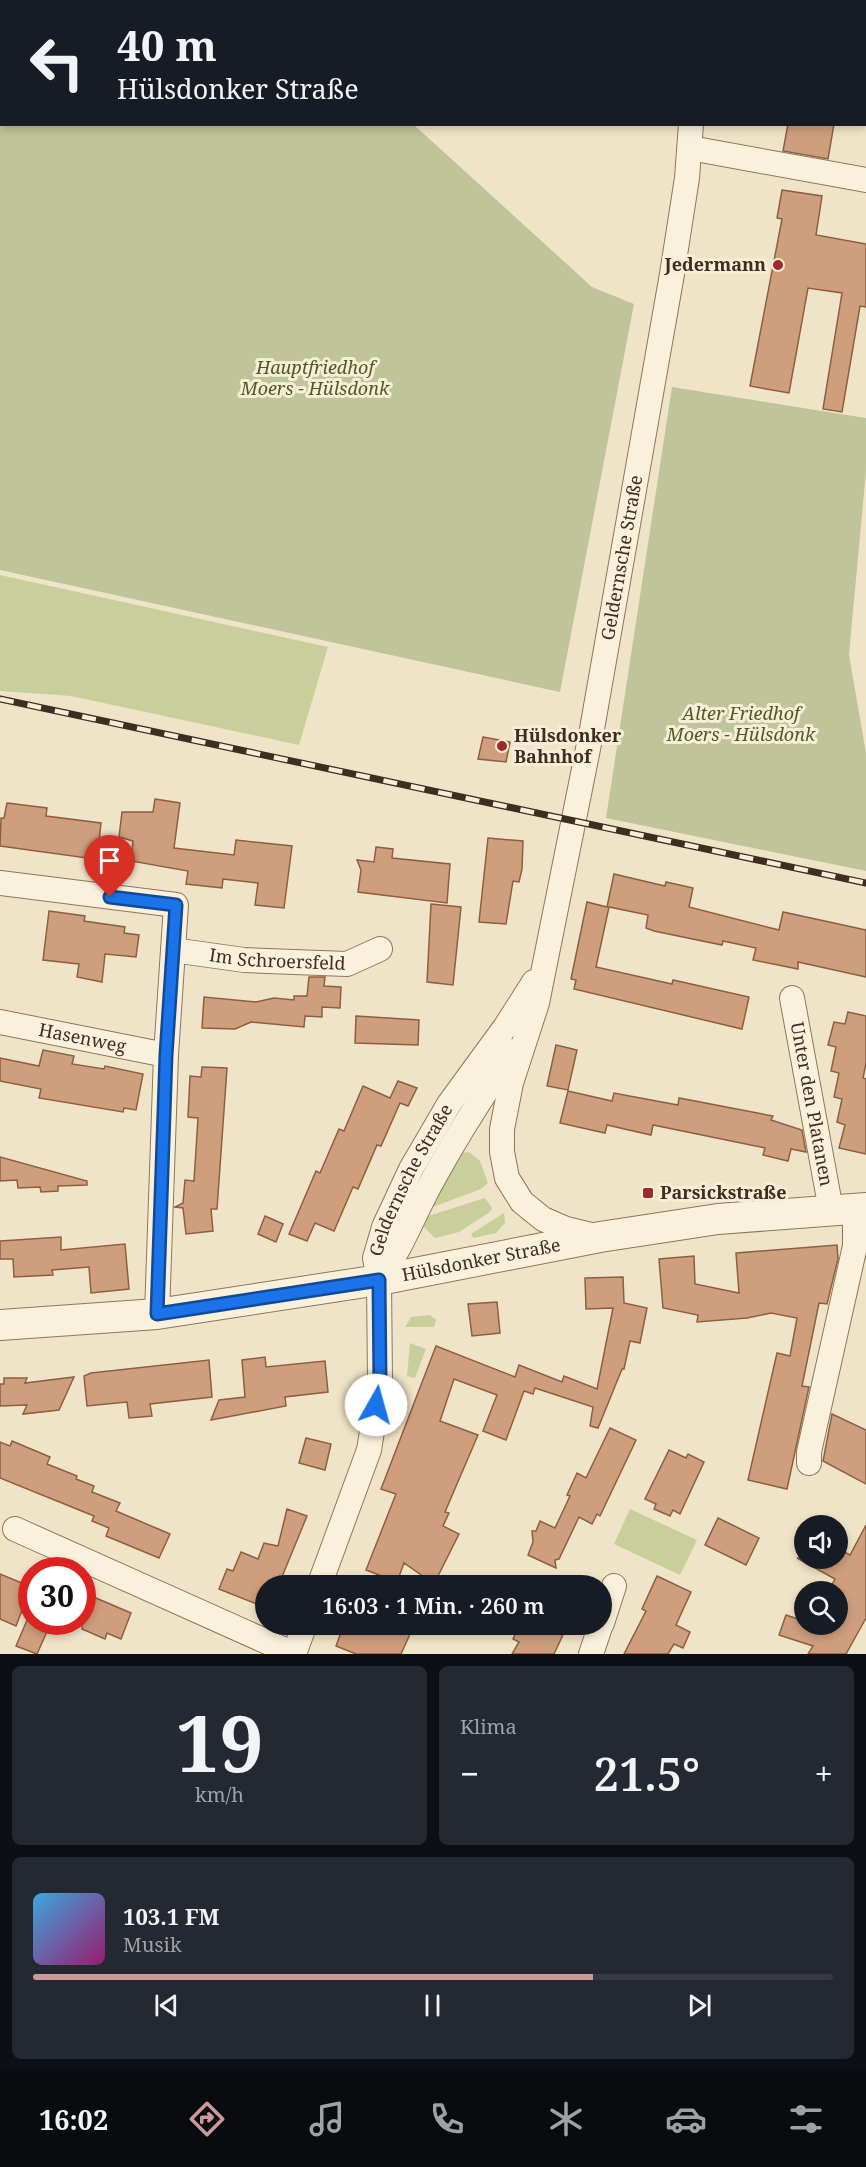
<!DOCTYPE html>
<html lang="de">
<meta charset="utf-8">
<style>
body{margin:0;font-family:"Noto Serif",serif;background:#242831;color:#f1f3f6;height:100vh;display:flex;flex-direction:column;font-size:22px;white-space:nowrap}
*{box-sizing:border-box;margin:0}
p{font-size:20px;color:#9ea1a6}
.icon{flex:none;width:33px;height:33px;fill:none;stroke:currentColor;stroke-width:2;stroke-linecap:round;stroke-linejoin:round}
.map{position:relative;height:1654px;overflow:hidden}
.sheet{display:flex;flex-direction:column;gap:12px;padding:12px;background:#0d0f14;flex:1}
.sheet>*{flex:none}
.guide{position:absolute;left:0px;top:0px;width:867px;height:126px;box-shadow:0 3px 9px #0003;background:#171b24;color:#f1f3f6;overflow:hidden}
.controls{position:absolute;left:794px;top:1515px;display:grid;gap:12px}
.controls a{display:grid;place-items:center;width:54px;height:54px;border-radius:50%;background:#171b24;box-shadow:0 3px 9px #0003;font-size:30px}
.speed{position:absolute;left:18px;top:1557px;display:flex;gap:12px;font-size:30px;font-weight:700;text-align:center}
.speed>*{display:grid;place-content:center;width:78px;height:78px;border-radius:50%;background:#171b24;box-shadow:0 3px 9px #0003;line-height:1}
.speed .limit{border:9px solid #d22;background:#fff;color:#111}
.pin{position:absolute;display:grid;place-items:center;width:51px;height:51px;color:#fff;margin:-62px -26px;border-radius:50% 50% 50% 0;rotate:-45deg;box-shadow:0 0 6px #0007}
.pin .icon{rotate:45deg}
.me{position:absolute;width:66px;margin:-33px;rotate:7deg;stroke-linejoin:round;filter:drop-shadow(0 0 4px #0008)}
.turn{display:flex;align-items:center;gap:21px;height:126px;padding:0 18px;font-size:27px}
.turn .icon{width:78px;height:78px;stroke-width:2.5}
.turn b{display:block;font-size:42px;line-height:51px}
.big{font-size:45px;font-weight:600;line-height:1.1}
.sheet .tile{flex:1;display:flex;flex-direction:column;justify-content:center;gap:9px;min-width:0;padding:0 21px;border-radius:9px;background:#242831}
.sheet .dial{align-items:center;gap:0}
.dial b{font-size:78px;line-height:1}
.song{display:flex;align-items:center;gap:18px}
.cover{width:72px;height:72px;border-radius:9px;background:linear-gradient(135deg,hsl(200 70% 55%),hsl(320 70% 35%))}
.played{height:6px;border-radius:3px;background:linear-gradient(90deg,#cc999b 70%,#363941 70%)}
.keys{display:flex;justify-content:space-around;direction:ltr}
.heat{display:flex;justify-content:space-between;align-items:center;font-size:33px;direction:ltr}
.sheet .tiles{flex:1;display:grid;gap:12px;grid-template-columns:1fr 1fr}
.tile:last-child{grid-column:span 2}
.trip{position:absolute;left:255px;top:1575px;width:357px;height:60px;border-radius:30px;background:#171b24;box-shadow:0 3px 9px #0003;font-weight:600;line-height:60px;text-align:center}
.tab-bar{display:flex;height:96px;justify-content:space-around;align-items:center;background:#090b0e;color:#9ea1a6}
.tab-bar .icon{width:42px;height:42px}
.tab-bar .active{color:#cc999b}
.tab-bar b{font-size:27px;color:#f1f3f6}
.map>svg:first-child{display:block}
</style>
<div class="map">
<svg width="866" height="1654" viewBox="0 0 866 1654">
<rect width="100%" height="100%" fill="#f0e4c8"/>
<g fill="#c9cf9b">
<polygon points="0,575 328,647 299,745 71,696 0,691"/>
<polygon points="469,1152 480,1161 488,1183 481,1189 425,1210 461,1153"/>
<polygon points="485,1198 492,1208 490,1212 459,1232 435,1238 423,1226 428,1216"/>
<polygon points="504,1213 505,1223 496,1233 473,1238 471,1234"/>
<polygon points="430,1315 436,1320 434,1327 405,1327 411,1317"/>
<polygon points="410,1343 426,1349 415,1378 407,1376"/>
<polygon points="630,1509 697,1540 680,1575 614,1544"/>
</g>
<g fill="#bfc49a">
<polygon points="0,0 383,0 2,2 2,124 414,125 592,287 634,304 560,692 0,570"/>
<polygon points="672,387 866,418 866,471 849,655 866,753 866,871 606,818"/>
</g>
<g fill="#cf9f7d" stroke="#8d5f41" stroke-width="1.5">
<polygon points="788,124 834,124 828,159 783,151"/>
<polygon points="782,190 822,196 816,235 866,244 866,307 860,306 842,412 823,409 842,293 808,288 789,393 750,386 782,219 777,218"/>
<polygon points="483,737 510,742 506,762 478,759"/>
<polygon points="155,799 180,803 174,848 234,855 236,840 292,846 284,908 255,905 258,883 223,879 222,888 186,884 188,871 131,861 133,841 119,837 122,812 153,812"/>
<polygon points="7,803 47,808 46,816 101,823 98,851 95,851 94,859 0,846 1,818 4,818"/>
<polygon points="488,838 523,841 522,869 519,882 513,881 506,924 479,922"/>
<polygon points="376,847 393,849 392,858 450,864 447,903 358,892 361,870 357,860 374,862"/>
<polygon points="614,874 665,886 666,882 693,888 689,907 779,930 783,912 866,930 866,977 798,962 798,969 753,960 756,948 723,941 722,945 654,931 646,928 648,915 609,907 596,967 672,984 673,980 749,997 742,1029 574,989 576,980 571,979 587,902 607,907"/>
<polygon points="431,904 461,907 453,985 427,982"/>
<polygon points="49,911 85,916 84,921 125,927 124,933 139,935 136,957 105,954 102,982 77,977 79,964 43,960"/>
<polygon points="309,977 325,977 324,986 341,987 340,1008 322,1007 322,1017 305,1016 304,1027 251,1022 235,1029 202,1028 204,997 256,1002 274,998 294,1000 294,996 307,996"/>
<polygon points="848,1012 866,1016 866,1063 863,1078 866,1079 866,1154 839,1148 845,1125 837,1122 842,1099 834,1097 839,1073 831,1071 836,1047 828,1045 834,1022 845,1024"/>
<polygon points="356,1016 419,1020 418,1045 355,1043"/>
<polygon points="556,1045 577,1050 568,1090 547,1086"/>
<polygon points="43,1050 74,1056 72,1064 104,1069 105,1066 143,1074 136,1110 124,1108 123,1112 39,1098 41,1089 0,1081 0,1058 39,1066"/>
<polygon points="202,1067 227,1068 217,1209 211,1209 213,1231 186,1234 183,1208 175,1207 183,1203 185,1180 194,1181 198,1118 188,1117 190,1076 201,1077"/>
<polygon points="398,1081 417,1088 408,1106 400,1103 381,1146 377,1145 358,1189 353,1187 334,1231 315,1223 307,1241 289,1234 316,1171 320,1173 339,1129 344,1131 363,1086 390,1098"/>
<polygon points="568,1091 612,1101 614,1093 678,1105 679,1098 773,1116 771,1120 802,1130 806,1152 791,1149 788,1161 763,1155 765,1148 653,1125 651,1135 607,1125 605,1133 560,1123"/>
<polygon points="0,1157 87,1181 87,1185 58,1186 58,1191 41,1192 40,1187 18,1188 17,1180 0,1181"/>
<polygon points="265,1216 283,1224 276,1242 258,1234"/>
<polygon points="61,1237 61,1250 125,1244 129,1289 91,1293 89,1267 52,1270 53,1275 14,1277 13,1259 0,1259 0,1241"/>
<polygon points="837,1245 838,1259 827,1304 819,1303 802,1386 809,1387 787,1489 748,1480 777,1353 790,1356 797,1318 771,1313 747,1318 697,1322 698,1315 663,1308 659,1259 694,1256 695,1284 739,1293 736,1253"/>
<polygon points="623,1277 624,1303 647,1308 640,1343 630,1341 624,1369 622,1369 598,1428 590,1426 593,1407 535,1388 533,1394 524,1391 506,1440 483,1431 497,1395 454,1379 440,1421 478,1435 445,1512 449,1513 443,1526 459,1534 434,1584 404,1563 397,1582 366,1570 396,1494 381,1489 436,1346 515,1377 519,1365 562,1382 564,1376 597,1389 613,1308 586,1309 585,1278"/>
<polygon points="497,1302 500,1333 472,1336 468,1304"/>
<polygon points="265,1357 266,1367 325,1361 328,1392 285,1397 286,1406 211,1420 219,1400 245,1397 242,1360"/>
<polygon points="209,1360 212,1397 150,1404 152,1416 129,1418 127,1402 87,1406 84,1376 91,1373"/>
<polygon points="74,1377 59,1410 23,1414 27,1405 0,1406 0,1384 4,1384 4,1378 27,1378 25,1383"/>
<polygon points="832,1414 866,1430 866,1484 823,1461"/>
<polygon points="610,1428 636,1440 600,1516 597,1514 592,1524 579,1517 559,1559 555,1560 556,1568 528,1555 533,1542 532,1531 536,1531 540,1521 555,1528 570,1496 567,1495 577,1473 586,1478"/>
<polygon points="306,1438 331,1444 325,1470 299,1463"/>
<polygon points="12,1441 50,1457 47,1464 77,1476 76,1479 94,1486 92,1492 120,1503 116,1511 170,1534 159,1558 106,1536 109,1528 92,1521 94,1516 0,1478 0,1442 10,1446"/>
<polygon points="669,1450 686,1458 688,1454 704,1462 680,1514 673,1510 670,1516 654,1509 656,1504 645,1499"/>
<polygon points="287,1509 307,1516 279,1584 269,1581 259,1605 219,1589 227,1569 233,1571 241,1552 258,1559 264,1543 278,1546"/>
<polygon points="718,1518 759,1538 746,1565 705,1545"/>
<polygon points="866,1525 866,1618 846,1654 808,1654 813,1646 779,1635 786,1615 804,1621 804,1624 837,1624 837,1592 828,1592 835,1579 797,1558 837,1558 837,1548 850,1555"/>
<polygon points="0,1574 31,1587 16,1626 0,1619"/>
<polygon points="657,1576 691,1592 676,1625 690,1632 683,1648 674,1644 668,1654 624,1654 646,1611 642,1609"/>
<polygon points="82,1592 131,1613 121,1639 107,1633 105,1639 82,1629"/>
<polygon points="28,1618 49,1627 37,1654 16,1646"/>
<polygon points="344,1624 393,1624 411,1632 401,1654 356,1654 336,1646"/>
<polygon points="520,1624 568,1624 554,1654 512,1654 519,1642 513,1639"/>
</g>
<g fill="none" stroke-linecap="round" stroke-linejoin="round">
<defs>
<g id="minor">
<polyline points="698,2 698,0"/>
<polyline points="690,148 866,180"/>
<polyline points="0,883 176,905 166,1055 157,1314"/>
<path id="s1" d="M173,950l71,10 103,4 33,-15"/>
<path id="s2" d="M792,998l39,212"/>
<path id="s3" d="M0,1022l166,33"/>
<path id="s4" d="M595,1236l-29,-7 -23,-10 -21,-17 -15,-24 -5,-26v-23l9,-46 26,-80 55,-274 80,-455 15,-96 4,-54"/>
<path d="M379,1280c22,-31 34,-64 52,-97 25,-46 53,-90 82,-132"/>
<polyline points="809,1463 809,1452 855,1246 855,1208"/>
<polyline points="15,1529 294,1654"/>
<path id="s5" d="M319,1586l50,-136 11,-68 -1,-102 -4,-22 9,-31 27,-58 38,-65 57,-78 28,-44"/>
<polyline points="602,1623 614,1586"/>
<polyline points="294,1654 305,1624"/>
<polyline points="591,1654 601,1624"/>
</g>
<g id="tertiary">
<path id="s6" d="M0,1325l157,-11 222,-34 221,-43 118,-18 148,-11"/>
</g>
</defs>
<use href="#minor" stroke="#8d765c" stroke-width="26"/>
<use href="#tertiary" stroke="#8d765c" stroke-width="32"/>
<use href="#minor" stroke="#faf1dc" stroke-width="24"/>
<use href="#tertiary" stroke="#faf1dc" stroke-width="30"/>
<defs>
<polyline id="rail" points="0,699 866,883"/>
</defs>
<use href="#rail" stroke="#3d2e20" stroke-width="7"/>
<use href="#rail" stroke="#f7eed8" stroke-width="4.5" stroke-dasharray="14" stroke-linecap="butt"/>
</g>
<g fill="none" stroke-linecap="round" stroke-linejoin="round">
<defs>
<polyline id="route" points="110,897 176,905 166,1055 157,1314 379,1280 380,1383 376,1405"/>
</defs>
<use href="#route" stroke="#114b97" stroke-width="15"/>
<use href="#route" stroke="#1a73e8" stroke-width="10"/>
</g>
<g fill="#9e2a2b" stroke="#f7eed8" stroke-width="2">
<circle cx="778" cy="265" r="6"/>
<circle cx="502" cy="746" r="6"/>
<rect x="642" y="1187" width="12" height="12" rx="3"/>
</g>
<g text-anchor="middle" stroke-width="6" stroke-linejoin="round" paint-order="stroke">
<g font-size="18" font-weight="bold" fill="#3d2e20" stroke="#f7eed8" text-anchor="start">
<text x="766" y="271" text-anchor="end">Jedermann</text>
<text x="514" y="742">Hülsdonker<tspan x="514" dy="21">Bahnhof</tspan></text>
<text x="660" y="1199">Parsickstraße</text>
</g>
<g font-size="18" font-style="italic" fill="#4d5a26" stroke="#f7eed8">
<text x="315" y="374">Hauptfriedhof<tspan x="315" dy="21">Moers - Hülsdonk</tspan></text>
<text x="741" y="720">Alter Friedhof<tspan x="741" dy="21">Moers - Hülsdonk</tspan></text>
</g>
<g font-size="18" fill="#3d2e20" stroke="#f7eed8">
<text dy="6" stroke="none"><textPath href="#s4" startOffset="744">Geldernsche Straße</textPath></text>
<text dy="6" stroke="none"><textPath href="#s1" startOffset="105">Im Schroersfeld</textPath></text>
<text dy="6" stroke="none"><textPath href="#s3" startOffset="84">Hasenweg</textPath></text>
<text dy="6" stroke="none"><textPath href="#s2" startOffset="108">Unter den Platanen</textPath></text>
<text dy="6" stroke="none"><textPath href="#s5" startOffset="424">Geldernsche Straße</textPath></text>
<text dy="6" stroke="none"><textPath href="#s6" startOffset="486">Hülsdonker Straße</textPath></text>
</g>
</g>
</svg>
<div class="controls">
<a><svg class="icon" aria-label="sound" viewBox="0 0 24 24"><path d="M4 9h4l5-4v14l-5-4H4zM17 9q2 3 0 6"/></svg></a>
<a><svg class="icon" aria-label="search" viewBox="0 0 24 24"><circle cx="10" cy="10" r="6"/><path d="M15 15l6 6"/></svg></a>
</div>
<div class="speed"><div class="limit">30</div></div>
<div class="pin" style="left:110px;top:897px;background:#d93025"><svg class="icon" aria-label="arrive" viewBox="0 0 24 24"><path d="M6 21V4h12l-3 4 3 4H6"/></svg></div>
<svg class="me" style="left:376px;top:1405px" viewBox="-20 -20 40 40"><circle r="19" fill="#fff"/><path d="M0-13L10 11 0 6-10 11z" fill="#1a73e8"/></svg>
<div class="trip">16:03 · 1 Min. · 260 m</div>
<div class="guide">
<div class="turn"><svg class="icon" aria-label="left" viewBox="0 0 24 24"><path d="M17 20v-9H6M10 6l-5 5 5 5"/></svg><div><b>40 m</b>Hülsdonker Straße</div></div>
</div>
</div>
<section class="sheet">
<div class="tiles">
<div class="tile dial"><b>19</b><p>km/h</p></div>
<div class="tile"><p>Klima</p>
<div class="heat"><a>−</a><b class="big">21.5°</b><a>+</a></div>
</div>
<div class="tile">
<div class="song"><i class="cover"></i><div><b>103.1 FM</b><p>Musik</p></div></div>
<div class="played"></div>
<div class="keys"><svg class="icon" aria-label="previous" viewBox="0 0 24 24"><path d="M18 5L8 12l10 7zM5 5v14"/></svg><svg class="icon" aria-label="pause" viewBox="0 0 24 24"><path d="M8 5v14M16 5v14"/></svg><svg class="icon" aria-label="next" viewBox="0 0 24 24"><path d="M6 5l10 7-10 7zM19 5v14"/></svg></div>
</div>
</div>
</section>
<nav class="tab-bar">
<b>16:02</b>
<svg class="icon active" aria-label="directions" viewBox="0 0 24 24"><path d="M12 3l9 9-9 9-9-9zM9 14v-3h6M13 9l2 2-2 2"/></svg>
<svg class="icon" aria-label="music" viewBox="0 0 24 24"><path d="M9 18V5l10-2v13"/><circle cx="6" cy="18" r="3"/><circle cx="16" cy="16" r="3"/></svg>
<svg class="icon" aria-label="phone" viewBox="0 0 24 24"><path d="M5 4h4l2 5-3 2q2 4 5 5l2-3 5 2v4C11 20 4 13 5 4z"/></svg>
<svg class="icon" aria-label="climate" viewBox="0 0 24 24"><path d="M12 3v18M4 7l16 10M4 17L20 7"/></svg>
<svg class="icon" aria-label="car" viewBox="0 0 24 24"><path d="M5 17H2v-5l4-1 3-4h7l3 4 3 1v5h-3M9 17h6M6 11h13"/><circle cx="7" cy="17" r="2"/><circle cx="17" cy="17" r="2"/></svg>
<svg class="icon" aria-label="filters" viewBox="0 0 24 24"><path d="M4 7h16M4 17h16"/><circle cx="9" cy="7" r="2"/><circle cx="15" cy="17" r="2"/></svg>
</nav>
